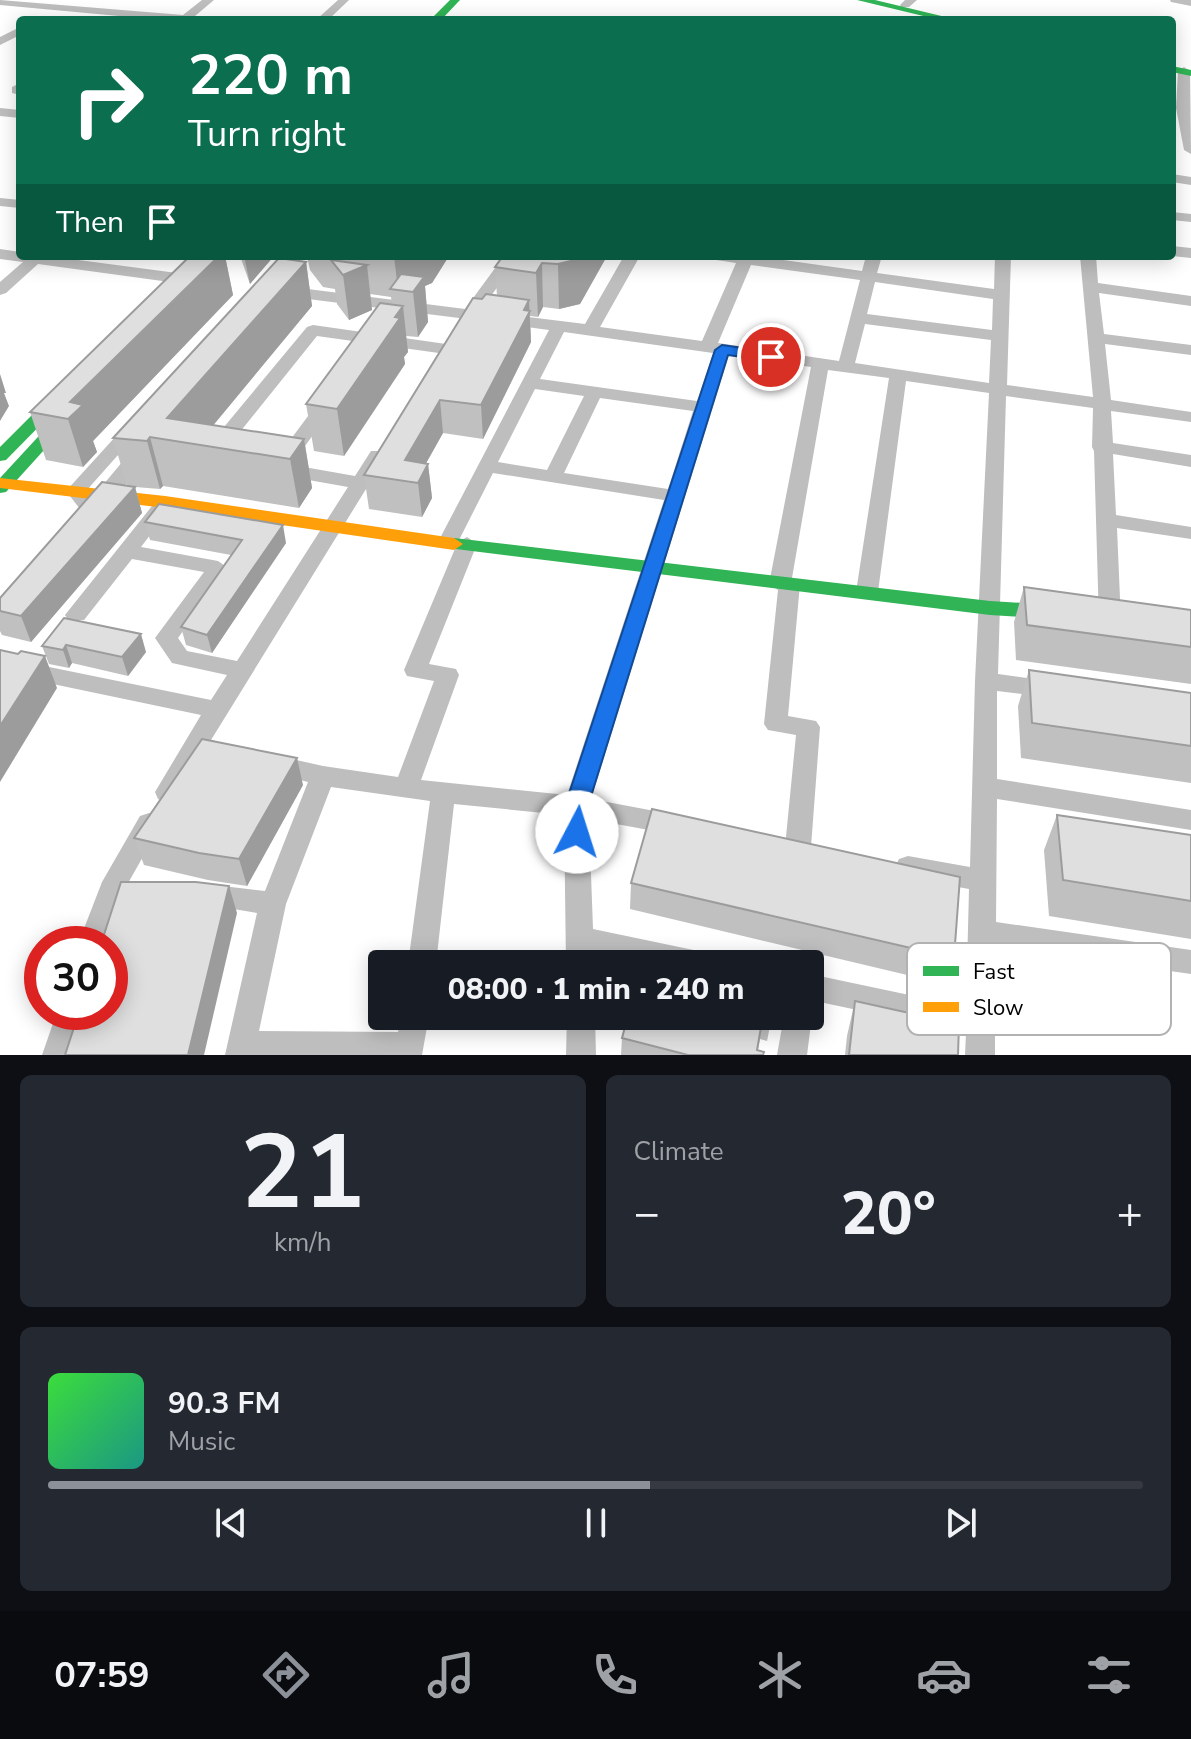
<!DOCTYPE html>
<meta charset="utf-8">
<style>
body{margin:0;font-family:"Nunito Sans",sans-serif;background:#242831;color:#f1f3f6;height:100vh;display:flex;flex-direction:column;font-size:30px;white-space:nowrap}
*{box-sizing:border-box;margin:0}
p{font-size:26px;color:#9ea1a6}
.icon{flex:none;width:44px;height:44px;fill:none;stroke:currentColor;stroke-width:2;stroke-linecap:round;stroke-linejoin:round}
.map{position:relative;height:1055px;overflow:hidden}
.panel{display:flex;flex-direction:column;gap:20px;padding:20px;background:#0d0f14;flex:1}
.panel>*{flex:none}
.hud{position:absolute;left:16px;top:16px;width:1160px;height:244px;border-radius:8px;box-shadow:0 4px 20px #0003;background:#0b6e4f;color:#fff;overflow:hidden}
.speed{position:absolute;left:24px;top:926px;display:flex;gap:16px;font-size:40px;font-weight:700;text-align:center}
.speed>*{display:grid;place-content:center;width:104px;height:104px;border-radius:50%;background:#171b24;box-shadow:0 4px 20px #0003;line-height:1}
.speed .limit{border:12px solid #d22;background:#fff;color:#111}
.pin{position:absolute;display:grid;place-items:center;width:68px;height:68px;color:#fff;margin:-34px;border:4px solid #fff;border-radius:50%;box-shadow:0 2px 8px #0007}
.me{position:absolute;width:88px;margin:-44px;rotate:5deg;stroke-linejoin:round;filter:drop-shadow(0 0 6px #0008)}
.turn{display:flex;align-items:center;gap:28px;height:168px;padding:0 40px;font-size:36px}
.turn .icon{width:104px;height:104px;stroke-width:2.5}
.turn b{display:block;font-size:56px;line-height:68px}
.then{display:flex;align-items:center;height:76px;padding:0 40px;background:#0003;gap:16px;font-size:30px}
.big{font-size:60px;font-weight:800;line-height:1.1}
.panel .card{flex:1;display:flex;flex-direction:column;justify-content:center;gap:12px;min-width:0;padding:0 28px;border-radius:12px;background:#242831}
.panel .dial{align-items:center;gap:0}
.dial b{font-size:104px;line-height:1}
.song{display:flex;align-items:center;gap:24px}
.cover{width:96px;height:96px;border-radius:12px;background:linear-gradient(135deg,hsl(120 70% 55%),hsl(170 70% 35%))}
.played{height:8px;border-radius:4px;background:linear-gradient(90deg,#8c9099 55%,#363941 55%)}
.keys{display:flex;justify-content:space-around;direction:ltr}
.heat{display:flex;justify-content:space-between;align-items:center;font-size:44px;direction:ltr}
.panel .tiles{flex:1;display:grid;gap:20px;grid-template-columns:1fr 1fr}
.card:last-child{grid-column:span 2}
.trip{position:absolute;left:368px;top:950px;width:456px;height:80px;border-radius:8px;background:#171b24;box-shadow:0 4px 20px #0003;font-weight:800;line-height:80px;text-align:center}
.dock{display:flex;height:128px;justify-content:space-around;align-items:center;background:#090b0e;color:#9ea1a6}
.dock .icon{width:56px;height:56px}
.dock .active{color:#8c9099}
.dock b{font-size:36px;color:#f1f3f6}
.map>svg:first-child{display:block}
</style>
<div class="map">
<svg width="1191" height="1055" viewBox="0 0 1191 1055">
<rect width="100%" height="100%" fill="#fff"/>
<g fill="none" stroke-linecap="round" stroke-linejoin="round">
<g fill="#bebebe" fill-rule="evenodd">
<polygon points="0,0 183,15 202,0 214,0 195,16 203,20 162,20 0,5"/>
<polygon points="338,0 349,0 328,20 316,20"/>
<polygon points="905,0 917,0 909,7 901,7 900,5"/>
<polygon points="1170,0 1191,0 1191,6 1171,2"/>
<polygon points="20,27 20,35 0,45 0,37"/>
<polygon points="1184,67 1190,71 1191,154 1184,150 1176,108 1178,71"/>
<polygon points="20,83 20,95 12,93 12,87"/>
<polygon points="0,108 20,110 20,118 0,116"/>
<polygon points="1172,174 1191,177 1191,185 1172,182"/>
<polygon points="0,198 20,200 20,208 0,206"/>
<polygon points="1172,212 1191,214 1191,222 1172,220"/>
<polygon points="1172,246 1191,248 1191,258 1172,256"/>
<polygon points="0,249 20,252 20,256 48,256 177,273 185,278 177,283 38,264 6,293 0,295 0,282 23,262 0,259"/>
<path d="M504,256h16l-40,55 105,13 39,-68h16l-40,71 102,14 34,-78 -26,-4 -3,-3h48l107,15 4,-15h16l-5,17 117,16 1,-33h16l-4,129 86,12 -13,-141h16l2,27 93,13v10l-92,-13 5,41 87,11v10l-86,-11 6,56 80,12v10l-80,-11 2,32 78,12v12l-78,-13 3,61 75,12v12l-74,-11 4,94 -3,5h-16l-3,-5 -5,-171 -2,-4 1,-39 -87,-12 -8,278 51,7 8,2 3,6 -3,6 -8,2 -52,-6v88l194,31v20l-194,-31 -1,123 195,28v24l-196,-28v109h-30l1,-22 -156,-33v-26l156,33 3,-118 -61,-11 -9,-3 -4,-8 4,-8 9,-3 62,11 5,-186 14,-288 -83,-12 -28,211 -4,5h-14l-4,-5 33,-214 -61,-8 -36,208 8,6 -12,132 28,5 4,6 -9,120 -4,8 -9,3 -9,-3 -4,-8 11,-112 -28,-5 -4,-6 14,-134 -9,-6 42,-217 -82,-12 -138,444 85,16 9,3 4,7 -4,7 -9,3 -87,-16 4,110 110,23 10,3 4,9h-72l-51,-11v11h-28l-2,-149 -110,-11 -18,160h-28l22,-163 -99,-14 -45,117 -27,127 139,1 3,-16h28l-7,39h-197l32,-142 -60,-10 -4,-8 4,-8 9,-3 59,7 43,-109 -43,-11 -3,-7 3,-7 9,-2 49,11 75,11 36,-96 -27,-5 -3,-6 53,-126 -9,5 -10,-7 111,-212 -75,-10 -9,6 -6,-2v-6l-175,-22 -8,-5 8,-5 181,23zM751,265l109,15 -21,81 -121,-18zM875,282l118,17 -1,31 -125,-16zM865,324l126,16 -2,43 -134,-20zM564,332l149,21 -16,48 -157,-22zM535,389l49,7 -37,74 -49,-8zM600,398l93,13 -25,78 -104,-16zM493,473l171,27 -97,295 -146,-15 38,-105 -3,-6 -27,-5 48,-120 -10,-7 -9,5z"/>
<polygon points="313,325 446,344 454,349 446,354 317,336 223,453 209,453 207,449 209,445 307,327"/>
<polygon points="326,399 335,404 293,463 287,464 355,476 371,451 385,451 387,455 211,740 232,745 236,752 232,759 224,761 201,756 176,799 167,802 158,799 155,792 201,715 0,673 0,657 211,700 227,675 172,663 155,638 204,572 132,559 84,620 68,620 65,615 156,501 170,501 173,505 141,547 218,561 228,568 178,638 187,651 237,661 348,487 286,476 277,470 285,464 277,459 279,455 320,400"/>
<path d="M133,423l9,5 -56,63 4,5 8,-5 35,-42h14l2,4c-14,20 -41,64 -69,56l-14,-18 61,-67z"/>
<polygon points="149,813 158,816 162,823 127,885 106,944 78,944 102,882 140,816"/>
<polygon points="810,1011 812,1016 807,1055 777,1055 784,1016 810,1016"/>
<polygon points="57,1012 85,1012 72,1055 42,1055"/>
<polygon points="567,1016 595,1016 596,1055 566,1055"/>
</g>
<g fill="#30b455" fill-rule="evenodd">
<polygon points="450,0 460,0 441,20 430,20"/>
<polygon points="857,0 875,0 958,20 940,20"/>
<polygon points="1172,66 1191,70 1191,76 1172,72"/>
<polygon points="60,391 68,396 66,399 6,460 0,461 0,447 54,393"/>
<polygon points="67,410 73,412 75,415 73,418 6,492 0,493 0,478 61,412"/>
<polygon points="454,538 990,601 1055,605 1062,607 1065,612 1062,617 1055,619 990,615 448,548 445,544"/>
</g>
<polygon fill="#ff9f0a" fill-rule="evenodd" points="0,478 165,496 454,538 463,544 454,550 165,508 0,488"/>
</g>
<g fill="#c0c0c0">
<polygon points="190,256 225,256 233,295 93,441 97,452 83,467 46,460 30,412"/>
<polygon points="240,256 274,256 250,284"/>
<polygon points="307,256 449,256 432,283 425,286 428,322 418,337 406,336 408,352 404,357 405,364 344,456 314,451 306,404 392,305 391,297 370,294 372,310 349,320 337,304 335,289 323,287 310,270"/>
<polygon points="607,256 580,304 559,309 543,307 538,317 530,316 531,342 483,439 443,433 426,463 428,464 432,498 422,517 369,509 364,475 482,299 497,296 495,267"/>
<polygon points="306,262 312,306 213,425 304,439 312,488 299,508 163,486 160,489 135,487 142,513 31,642 2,635 0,631 0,598 127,486 113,438"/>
<polygon points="145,522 286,543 212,653 186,645 181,627 231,555 150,540"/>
<polygon points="1024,587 1191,610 1191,684 1016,660 1014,622"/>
<polygon points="64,618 146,652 128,676 72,663 69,668 49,664 42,646"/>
<polygon points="1029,670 1191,693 1191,783 1021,758 1018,706"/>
<polygon points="303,785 247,886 208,880 144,865 134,838"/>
<polygon points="1057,815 1191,835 1191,939 1049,916 1044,850"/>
<polygon points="631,883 954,958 945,984 630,909"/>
<polygon points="855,1001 958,1055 845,1055 847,1036"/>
<polygon points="628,1016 772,1016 767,1041 760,1039 758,1050 763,1055 621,1055 622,1038"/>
</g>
<g fill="#9c9c9c">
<polygon points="219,256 225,256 233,295 93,441 97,452 83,467 68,419 70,402"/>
<polygon points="244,256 274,256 250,284"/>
<polygon points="394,256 449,256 432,283 425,286 428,322 418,337 413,292 398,290"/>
<polygon points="581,256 607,256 580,304 559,309 558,264"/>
<polygon points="306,262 312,306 197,445 167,418"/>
<polygon points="542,263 543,307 538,317 536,273"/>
<polygon points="367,265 372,310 349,320 343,275"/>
<polygon points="529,300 531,342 483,439 481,405"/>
<polygon points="403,306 408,352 404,357 405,364 344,456 337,409"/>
<polygon points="0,374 6,393 4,393 9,406 0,421"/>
<polygon points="440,400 443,433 415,483 405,460"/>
<polygon points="150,437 163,486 160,489 147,441"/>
<polygon points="304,439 312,488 299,508 290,459"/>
<polygon points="428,464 432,498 422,517 418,483"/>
<polygon points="135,487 142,513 31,642 21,616"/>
<polygon points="283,525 286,543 212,653 207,635"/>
<polygon points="141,634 146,652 128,676 122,657"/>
<polygon points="66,645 72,663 69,668 63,650"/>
<polygon points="45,656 57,688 0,782 0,726"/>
<polygon points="297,758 303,785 247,886 239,859"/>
<polygon points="229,886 237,913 204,1055 188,1055"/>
</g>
<g fill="#dfdfdf" stroke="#9c9c9c" stroke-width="2">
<polygon points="190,256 219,256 70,402 83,405 68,419 30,412"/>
<polygon points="503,256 581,256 579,259 558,264 542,263 536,273 495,267"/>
<polygon points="279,258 306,262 167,418 304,439 290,459 150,437 147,441 113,438"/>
<polygon points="331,260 367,265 343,275"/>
<polygon points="401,274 424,277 413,292 390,289"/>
<polygon points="486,294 529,300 524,310 530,311 481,405 440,400 405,460 428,464 418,483 364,475 473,298 482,299"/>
<polygon points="380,303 403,306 395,317 400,318 337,409 306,404"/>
<polygon points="102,482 135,487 21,616 0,611 0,598"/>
<polygon points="159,504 283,525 207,635 181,627 242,540 145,522"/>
<polygon points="1024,587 1191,610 1191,647 1027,625"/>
<polygon points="64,618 141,634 122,657 66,645 63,650 42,646"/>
<polygon points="0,650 18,654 21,651 45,656 0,726"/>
<polygon points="1029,670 1191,693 1191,746 1032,723"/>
<polygon points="202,739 297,758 239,859 199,853 134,838"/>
<polygon points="652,809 960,877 954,958 631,883"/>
<polygon points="1057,815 1191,835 1191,901 1063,880"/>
<polygon points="121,882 196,882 229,886 188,1055 65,1055 79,1012 110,1012 110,944 101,944"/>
<polygon points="644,958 670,964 642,964"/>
<polygon points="855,1001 959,1024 958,1055 849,1055"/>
<polygon points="628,1016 763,1016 757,1050 764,1052 763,1055 688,1055 622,1038"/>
</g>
<polygon fill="#1a73e8" stroke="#114b97" stroke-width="2" points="722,345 771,352 779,357 771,361 728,355 588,806 589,832 585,839 577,842 569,839 566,832 565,806 715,350"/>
<rect x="907" y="943" width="264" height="92" rx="12" fill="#fff" stroke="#b2b2b2" stroke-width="2"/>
<rect x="923" y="966" width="36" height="10" fill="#30b455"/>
<rect x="923" y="1002" width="36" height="10" fill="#ff9f0a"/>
<g font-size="22" fill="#000">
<text x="973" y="979">Fast</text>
<text x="973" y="1015">Slow</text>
</g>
</svg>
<div class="speed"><div class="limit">30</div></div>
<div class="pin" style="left:771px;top:357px;background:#d93025"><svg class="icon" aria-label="arrive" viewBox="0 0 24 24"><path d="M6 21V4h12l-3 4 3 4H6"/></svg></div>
<svg class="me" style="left:577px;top:832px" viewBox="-20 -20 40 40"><circle r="19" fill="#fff"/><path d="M0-13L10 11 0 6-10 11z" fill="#1a73e8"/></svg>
<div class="trip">08:00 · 1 min · 240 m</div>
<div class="hud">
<div class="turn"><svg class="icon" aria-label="right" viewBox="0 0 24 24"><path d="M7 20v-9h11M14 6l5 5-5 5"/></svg><div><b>220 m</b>Turn right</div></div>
<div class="then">Then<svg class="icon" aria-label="arrive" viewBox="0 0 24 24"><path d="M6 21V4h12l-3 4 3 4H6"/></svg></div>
</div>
</div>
<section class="panel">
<div class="tiles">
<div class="card dial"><b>21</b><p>km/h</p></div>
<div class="card"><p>Climate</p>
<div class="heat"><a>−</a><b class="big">20°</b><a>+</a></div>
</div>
<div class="card">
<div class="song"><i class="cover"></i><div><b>90.3 FM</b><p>Music</p></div></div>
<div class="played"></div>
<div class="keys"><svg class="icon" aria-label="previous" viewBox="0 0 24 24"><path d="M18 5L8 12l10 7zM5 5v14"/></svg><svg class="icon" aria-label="pause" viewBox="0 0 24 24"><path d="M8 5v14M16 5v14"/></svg><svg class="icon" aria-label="next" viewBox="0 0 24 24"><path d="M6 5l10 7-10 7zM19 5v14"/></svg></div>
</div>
</div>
</section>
<nav class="dock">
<b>07:59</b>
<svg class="icon active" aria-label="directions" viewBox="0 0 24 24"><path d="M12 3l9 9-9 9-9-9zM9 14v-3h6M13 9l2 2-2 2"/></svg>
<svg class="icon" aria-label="music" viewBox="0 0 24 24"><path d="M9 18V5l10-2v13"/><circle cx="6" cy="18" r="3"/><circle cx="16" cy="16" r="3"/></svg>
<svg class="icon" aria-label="phone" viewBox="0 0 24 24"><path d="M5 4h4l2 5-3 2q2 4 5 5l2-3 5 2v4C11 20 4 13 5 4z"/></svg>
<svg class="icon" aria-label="climate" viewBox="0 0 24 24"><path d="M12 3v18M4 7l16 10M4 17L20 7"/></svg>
<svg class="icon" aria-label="car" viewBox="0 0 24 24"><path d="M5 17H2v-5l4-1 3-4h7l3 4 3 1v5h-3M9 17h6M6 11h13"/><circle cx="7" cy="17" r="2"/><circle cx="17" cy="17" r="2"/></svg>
<svg class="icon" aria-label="filters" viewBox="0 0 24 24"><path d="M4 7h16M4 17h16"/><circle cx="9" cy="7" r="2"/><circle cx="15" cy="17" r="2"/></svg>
</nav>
